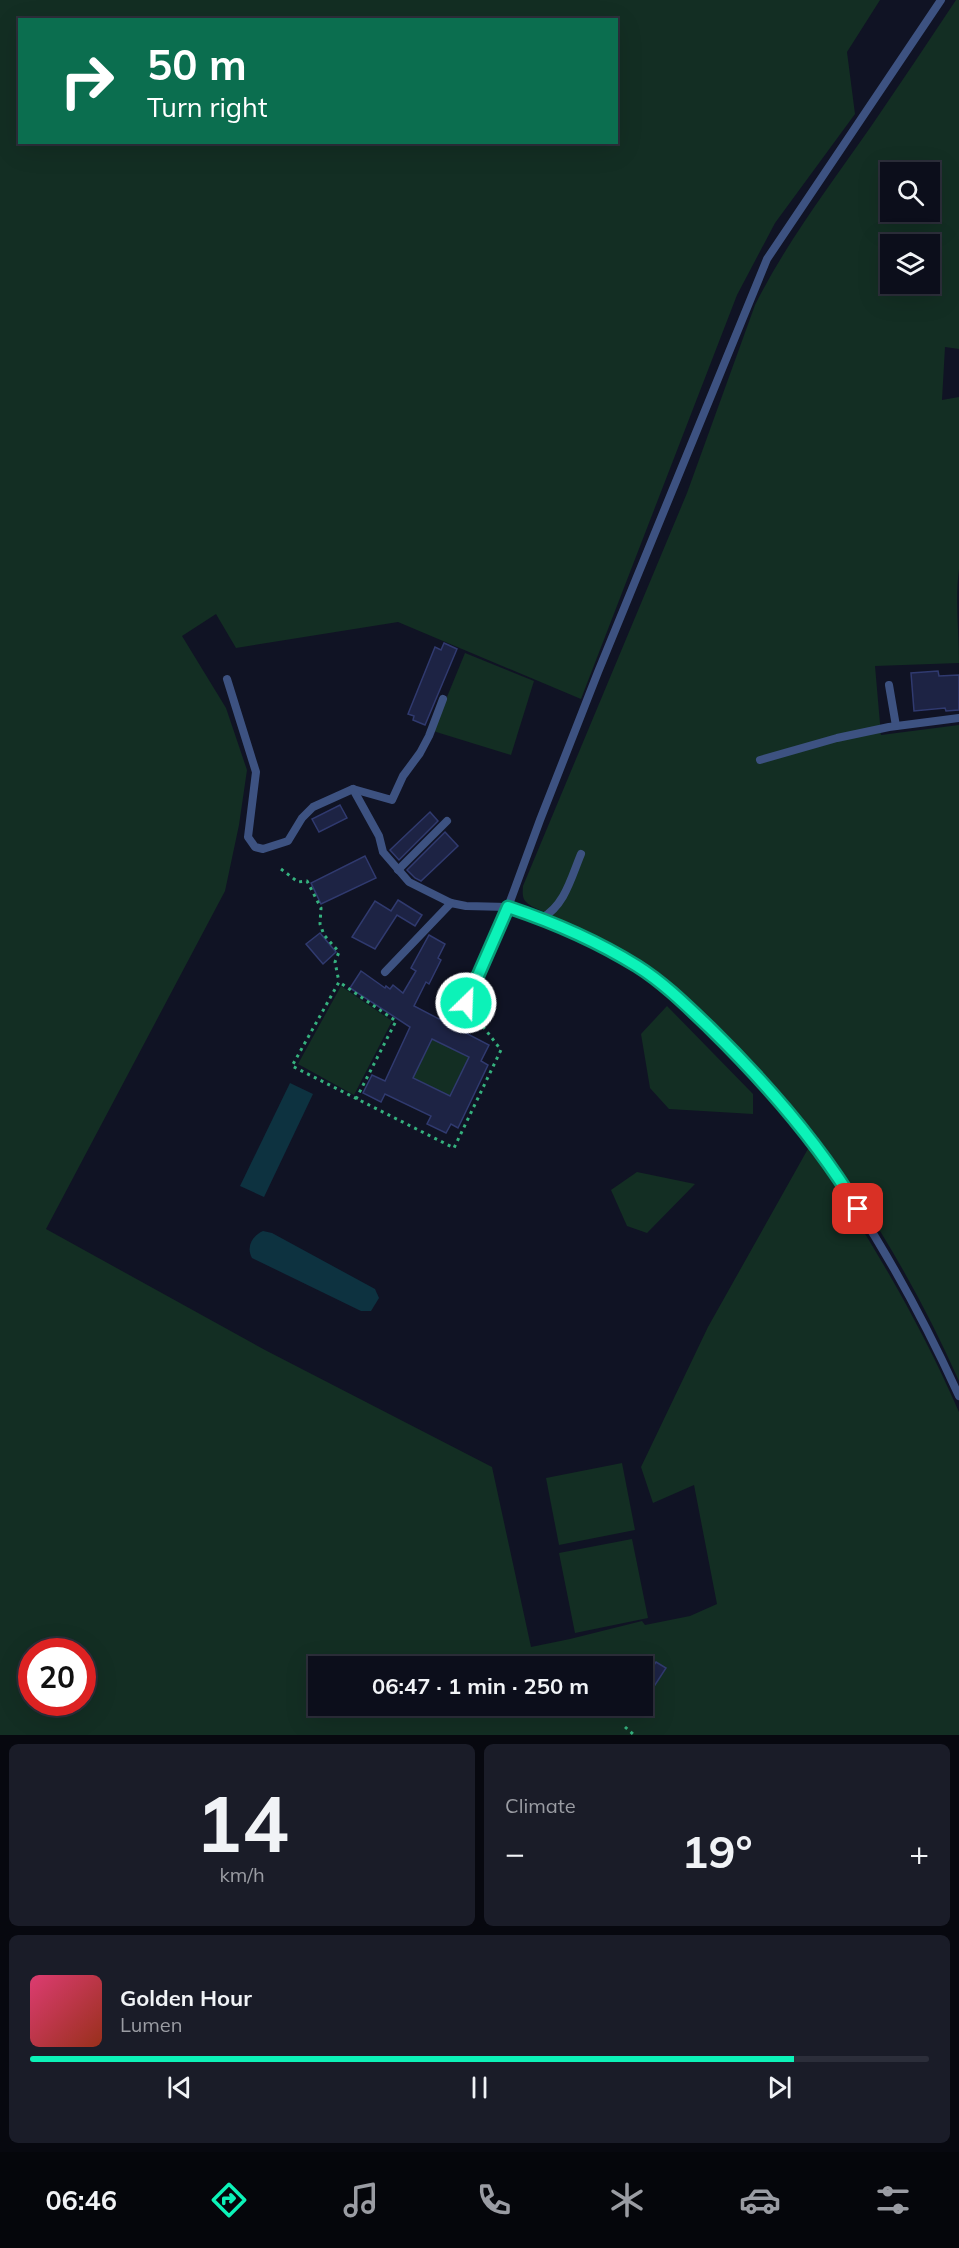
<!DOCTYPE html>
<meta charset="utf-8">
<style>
body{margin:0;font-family:Mulish,sans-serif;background:#1a1c28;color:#f1f3f6;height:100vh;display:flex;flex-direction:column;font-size:22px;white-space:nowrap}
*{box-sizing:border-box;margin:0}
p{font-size:20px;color:#9a9ca3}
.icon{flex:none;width:33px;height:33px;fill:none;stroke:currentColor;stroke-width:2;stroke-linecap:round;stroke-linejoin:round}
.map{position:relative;height:1735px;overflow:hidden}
.sheet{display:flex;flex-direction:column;gap:9px;padding:9px;background:#07080f;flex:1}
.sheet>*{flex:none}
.top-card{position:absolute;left:18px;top:18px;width:600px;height:126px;border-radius:0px;box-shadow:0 6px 24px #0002,0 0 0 2px #2c2e3a;background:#0b6e4f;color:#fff;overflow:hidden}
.buttons{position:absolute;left:880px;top:162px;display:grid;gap:12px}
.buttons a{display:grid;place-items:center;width:60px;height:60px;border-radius:0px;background:#0c0e1b;box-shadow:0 6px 24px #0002,0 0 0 2px #2c2e3a;font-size:30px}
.speed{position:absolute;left:18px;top:1638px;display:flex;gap:12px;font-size:30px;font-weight:700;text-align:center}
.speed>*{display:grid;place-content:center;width:78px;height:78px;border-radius:50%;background:#0c0e1b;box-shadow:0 6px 24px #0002,0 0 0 2px #2c2e3a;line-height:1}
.speed .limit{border:9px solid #d22;background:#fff;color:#111}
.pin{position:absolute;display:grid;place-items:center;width:51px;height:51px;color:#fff;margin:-26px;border-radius:12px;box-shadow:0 3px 9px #0006}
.me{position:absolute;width:66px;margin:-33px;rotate:24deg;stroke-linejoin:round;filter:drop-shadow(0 0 4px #0008)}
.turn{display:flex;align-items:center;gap:21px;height:126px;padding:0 30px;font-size:27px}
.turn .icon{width:78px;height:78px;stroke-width:2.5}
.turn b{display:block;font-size:42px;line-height:51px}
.big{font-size:45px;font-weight:700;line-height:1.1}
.sheet .widget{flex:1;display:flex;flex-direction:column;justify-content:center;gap:9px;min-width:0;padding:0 21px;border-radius:9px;background:#1a1c28}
.sheet .dial{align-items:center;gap:0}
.dial b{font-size:78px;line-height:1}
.song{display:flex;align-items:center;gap:18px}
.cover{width:72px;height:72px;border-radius:9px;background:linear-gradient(135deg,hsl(340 70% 55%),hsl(10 70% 35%))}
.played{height:6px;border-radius:3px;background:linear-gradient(90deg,#0cf2b8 85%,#2c2e3a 85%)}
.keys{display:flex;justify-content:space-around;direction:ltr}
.heat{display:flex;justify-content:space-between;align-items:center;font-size:33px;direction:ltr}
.sheet .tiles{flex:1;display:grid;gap:9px;grid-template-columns:1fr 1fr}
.widget:last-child{grid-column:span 2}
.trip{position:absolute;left:308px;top:1656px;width:345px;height:60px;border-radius:0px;background:#0c0e1b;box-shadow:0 6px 24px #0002,0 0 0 2px #2c2e3a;font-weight:700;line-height:60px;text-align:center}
.tab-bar{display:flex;height:96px;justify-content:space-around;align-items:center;background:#05060b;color:#9a9ca3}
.tab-bar .icon{width:42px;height:42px}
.tab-bar .current{color:#0cf2b8}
.tab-bar b{font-size:27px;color:#f1f3f6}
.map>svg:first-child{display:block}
</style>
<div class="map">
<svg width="959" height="1735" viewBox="0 0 959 1735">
<rect width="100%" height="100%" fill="#101324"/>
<g fill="#132e23" fill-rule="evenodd">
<path d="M0,0h880l-33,52 8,62 -80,109 -38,72 -156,404 -183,-77 -162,26 -20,-34 -34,22 44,72 21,62 -8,55 -14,66 -179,338 219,121 227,117 39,180 39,-8 72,-18 3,4 45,-9 27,-12 -23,-119 -41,18 -12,-36 67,-140 101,-180c57,84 109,171 150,265v323h-959zM20,20h596v122h-596zM32,1652h50v50h-50zM318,1666h324v40h-324z"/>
<path d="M956,0h3v349l-14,-2 -3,53 17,-3v172c-4,31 0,63 0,94l-84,3 6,69 78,-10v656c-41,-92 -96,-186 -159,-265 -27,-34 -58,-63 -89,-92 -22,-21 -44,-42 -69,-60 -33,-24 -72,-40 -109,-57 -10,-6 -11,-9 -10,-21l164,-393 68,-188c32,-64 76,-121 117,-180 28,-41 56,-83 84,-125zM891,172h39v40h-39zM891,244h39v40h-39z"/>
<polygon points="465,653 534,681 511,755 433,731"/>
<polygon points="341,986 392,1021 354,1095 298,1064"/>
<polygon points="667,1006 753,1094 753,1114 669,1109 650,1088 641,1034"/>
<polygon points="432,1039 469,1057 450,1096 413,1078"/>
<polygon points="637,1172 695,1184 647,1233 627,1226 611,1190"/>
<polygon points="622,1463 635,1530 559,1545 546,1478"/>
<polygon points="632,1539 648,1618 575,1633 559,1553"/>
</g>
<g fill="#0d3240">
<polygon points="290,1083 313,1094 264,1197 240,1186"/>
<path d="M263,1231l9,2 103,56 4,9 -8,13h-10l-109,-53c-6,-11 0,-22 11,-27z"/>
</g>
<g fill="#1d2344" stroke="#303a6f" stroke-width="1.5" fill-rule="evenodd">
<polygon points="444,643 457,649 425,725 413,720 414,716 408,714 435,647 441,650"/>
<polygon points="938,671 939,676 959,675 959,710 946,711 945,708 914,711 911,673"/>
<polygon points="340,805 347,818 319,832 312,819"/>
<polygon points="430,812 438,821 399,860 390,850"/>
<polygon points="445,832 458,846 421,881 415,878 407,870"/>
<polygon points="365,856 376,878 321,904 311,883"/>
<polygon points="398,900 422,915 415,926 397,915 375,949 352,937 375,901 391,911"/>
<polygon points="320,933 336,952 323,964 306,944"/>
<path d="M429,935l16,9 -7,14 3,2 -12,24 -3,-2 -12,24 75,39 -8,16 7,4 -30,63 -7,-4 -5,9 -19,-9 4,-8 -46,-22 -4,8 -18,-9 9,-18 13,6 25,-54 -60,-39 11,-17 24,17 1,-2 4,3 3,-4 10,8 13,-22 -5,-3zM432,1039l37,18 -19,39 -37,-18z"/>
<polygon points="656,1662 666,1668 642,1705 642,1683"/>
</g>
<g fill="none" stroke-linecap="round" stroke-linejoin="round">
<g stroke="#35b17e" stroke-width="3" stroke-dasharray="3 4.5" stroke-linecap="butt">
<polyline points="281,869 298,882 307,881 321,908 320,924 324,935 339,952 335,962 339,982"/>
<polyline points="356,1099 396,1021 339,982 292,1066 454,1148 501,1050 472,1012"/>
<polyline points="625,1727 634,1735"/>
</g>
<g stroke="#3d5281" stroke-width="8">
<polyline points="227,679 256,772 248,837 255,847 263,849 288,841 302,818 313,807 353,789 392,800 403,776 420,753 429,736 443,699"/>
<polyline points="889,685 896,726"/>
<polyline points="760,760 837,738 889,727 959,718"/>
<polyline points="353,789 379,836 383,852 409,882 451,903 466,906 508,907 540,820 598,672 767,259 941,0"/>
<polyline points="398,870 447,821"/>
<path d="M542,918c23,-13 29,-40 39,-64"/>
<polyline points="385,972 451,903"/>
<path d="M466,1003l42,-96c46,15 92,33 132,61 27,19 51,42 75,65 106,103 183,230 244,363"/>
</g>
</g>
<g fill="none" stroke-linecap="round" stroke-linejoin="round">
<defs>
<path id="route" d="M466,1003l42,-96c45,15 89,34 129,59 27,17 50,40 73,62 55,54 108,114 148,181"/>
</defs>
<use href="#route" stroke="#089d78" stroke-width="15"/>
<use href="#route" stroke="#0cf2b8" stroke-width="10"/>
</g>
</svg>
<div class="buttons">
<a><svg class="icon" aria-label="search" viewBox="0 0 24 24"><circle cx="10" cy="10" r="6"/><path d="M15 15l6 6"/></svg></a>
<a><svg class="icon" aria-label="layers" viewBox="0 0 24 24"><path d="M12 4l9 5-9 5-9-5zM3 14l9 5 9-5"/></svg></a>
</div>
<div class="speed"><div class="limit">20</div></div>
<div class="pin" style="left:858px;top:1209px;background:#d93025"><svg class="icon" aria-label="arrive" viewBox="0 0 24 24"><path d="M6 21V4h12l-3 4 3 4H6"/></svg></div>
<svg class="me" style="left:466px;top:1003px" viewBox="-20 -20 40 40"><circle r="17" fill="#0cf2b8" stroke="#fff" stroke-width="3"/><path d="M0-11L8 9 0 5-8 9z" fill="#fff"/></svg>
<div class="trip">06:47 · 1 min · 250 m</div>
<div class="top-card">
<div class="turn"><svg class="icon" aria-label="right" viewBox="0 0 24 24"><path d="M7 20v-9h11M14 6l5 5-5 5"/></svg><div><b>50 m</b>Turn right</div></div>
</div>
</div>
<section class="sheet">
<div class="tiles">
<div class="widget dial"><b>14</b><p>km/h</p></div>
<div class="widget"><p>Climate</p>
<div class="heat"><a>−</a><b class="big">19°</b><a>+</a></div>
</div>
<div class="widget">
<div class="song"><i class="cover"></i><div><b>Golden Hour</b><p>Lumen</p></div></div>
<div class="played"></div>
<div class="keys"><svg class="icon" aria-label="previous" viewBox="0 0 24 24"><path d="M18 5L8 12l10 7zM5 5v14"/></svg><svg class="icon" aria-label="pause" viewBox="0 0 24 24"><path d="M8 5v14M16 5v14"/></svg><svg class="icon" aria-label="next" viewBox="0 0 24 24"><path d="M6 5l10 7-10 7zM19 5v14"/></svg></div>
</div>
</div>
</section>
<nav class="tab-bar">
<b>06:46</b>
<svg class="icon current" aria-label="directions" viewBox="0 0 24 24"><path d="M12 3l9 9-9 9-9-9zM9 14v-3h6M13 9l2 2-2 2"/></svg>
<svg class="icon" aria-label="music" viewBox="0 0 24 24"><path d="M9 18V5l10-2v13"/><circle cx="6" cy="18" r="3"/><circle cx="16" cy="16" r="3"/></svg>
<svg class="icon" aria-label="phone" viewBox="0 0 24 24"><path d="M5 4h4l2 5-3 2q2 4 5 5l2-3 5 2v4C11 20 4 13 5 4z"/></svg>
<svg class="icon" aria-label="climate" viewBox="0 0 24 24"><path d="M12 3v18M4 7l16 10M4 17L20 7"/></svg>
<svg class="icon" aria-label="car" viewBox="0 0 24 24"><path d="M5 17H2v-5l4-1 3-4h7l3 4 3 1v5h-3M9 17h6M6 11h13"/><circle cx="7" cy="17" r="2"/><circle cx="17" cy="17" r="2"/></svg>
<svg class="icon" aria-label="filters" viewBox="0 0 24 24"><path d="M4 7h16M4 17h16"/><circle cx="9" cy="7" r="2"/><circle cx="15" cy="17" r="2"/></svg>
</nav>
